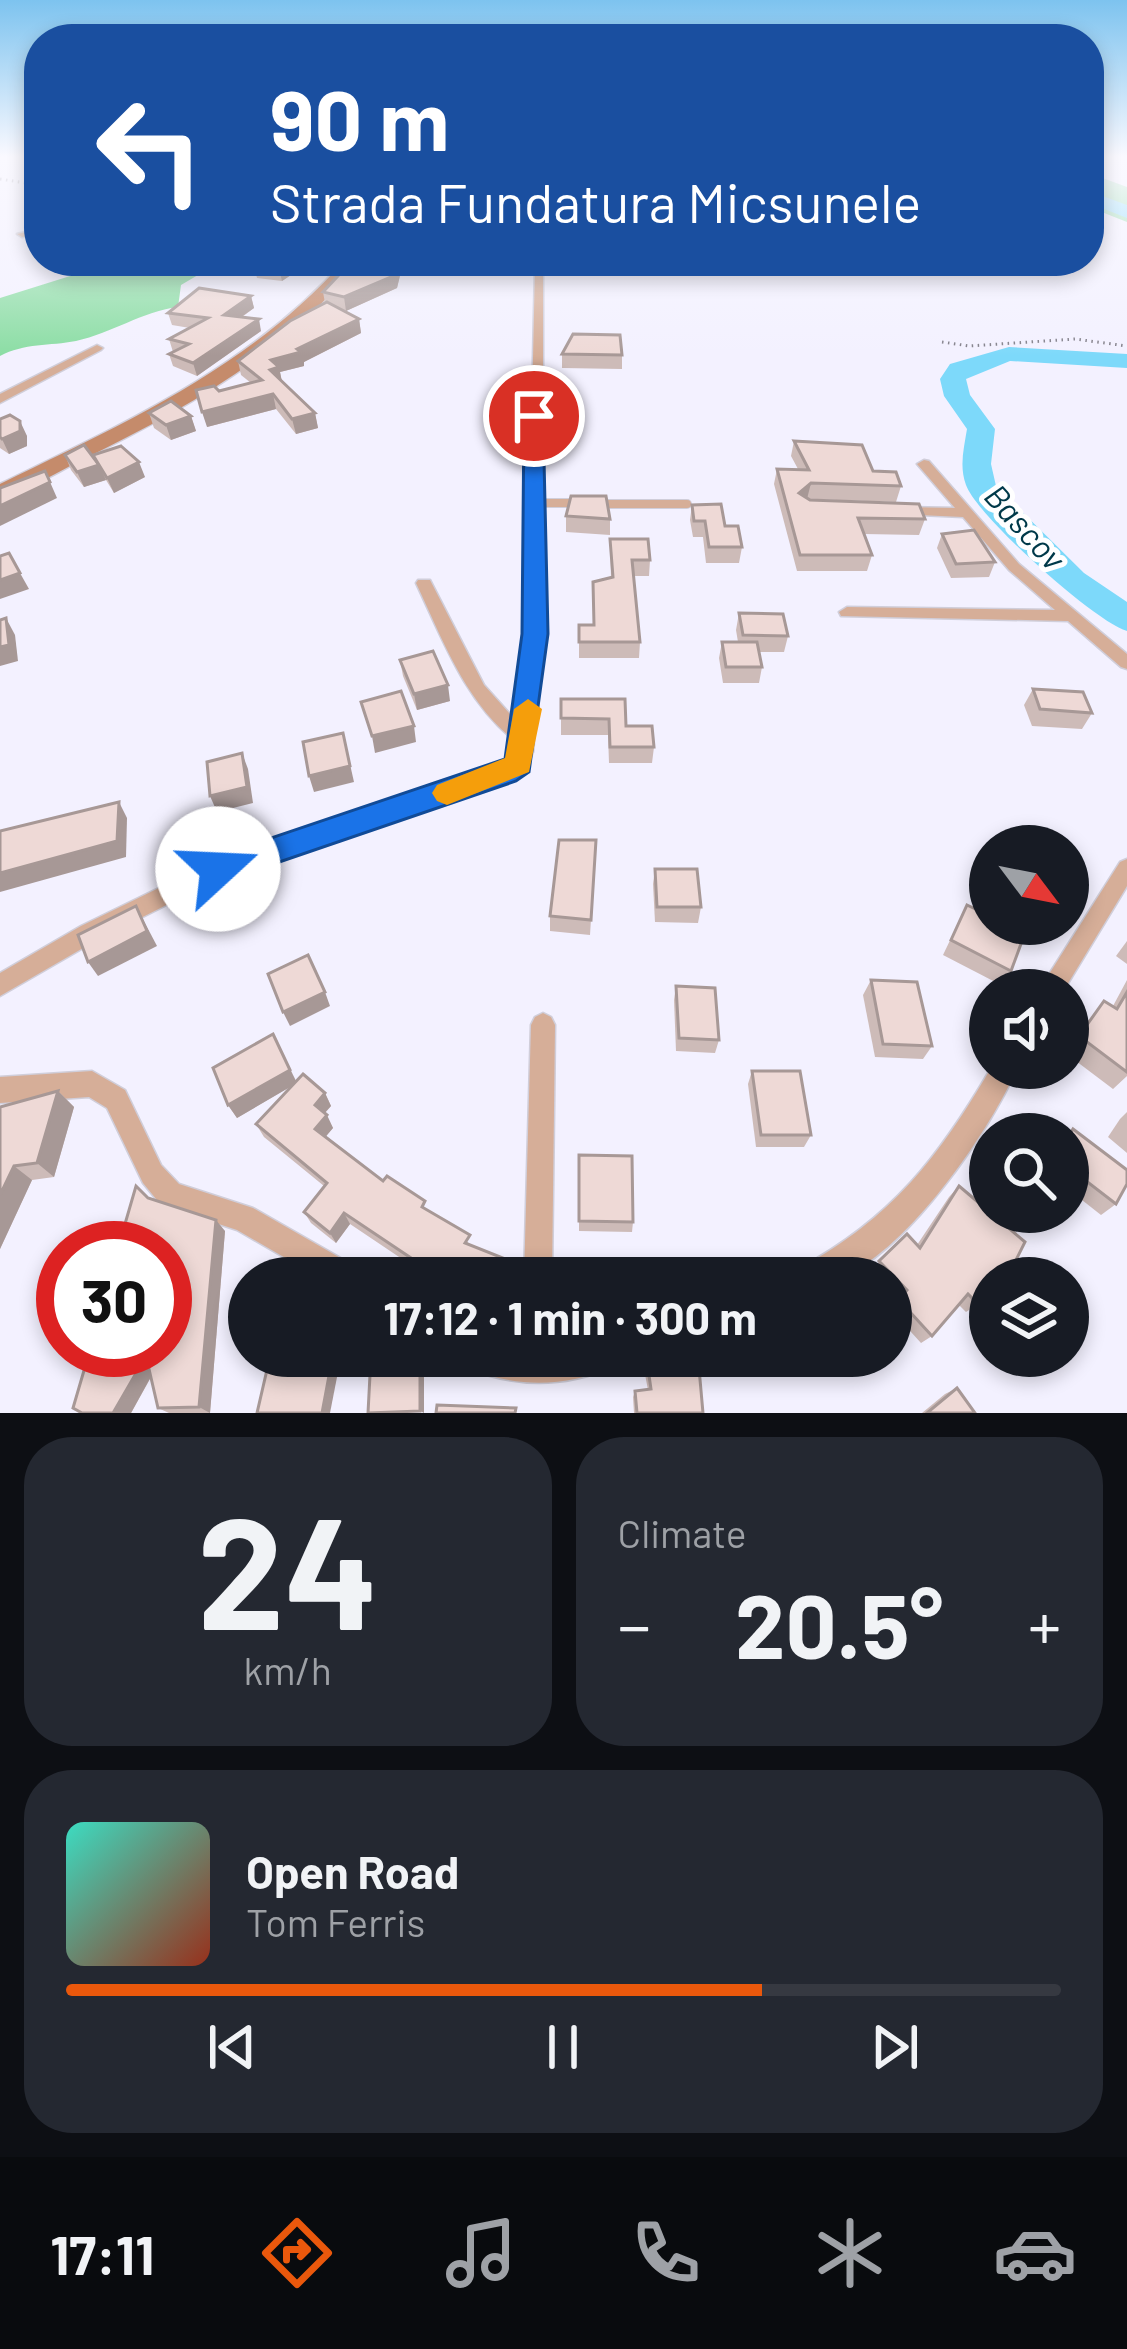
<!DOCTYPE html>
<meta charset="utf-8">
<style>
body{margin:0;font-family:Barlow,sans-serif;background:#242831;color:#f1f3f6;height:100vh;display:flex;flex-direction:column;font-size:45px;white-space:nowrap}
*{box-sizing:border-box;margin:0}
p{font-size:39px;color:#9ea1a6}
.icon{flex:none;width:66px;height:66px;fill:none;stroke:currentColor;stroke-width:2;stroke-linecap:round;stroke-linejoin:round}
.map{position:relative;height:1413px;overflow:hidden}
.sheet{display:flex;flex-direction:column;gap:24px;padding:24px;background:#0d0f14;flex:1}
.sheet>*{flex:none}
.hud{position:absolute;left:24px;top:24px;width:1080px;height:252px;border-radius:48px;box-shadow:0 6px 18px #0003;background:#1a4fa0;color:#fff;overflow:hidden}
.needle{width:78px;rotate:122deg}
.buttons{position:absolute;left:969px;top:825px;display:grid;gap:24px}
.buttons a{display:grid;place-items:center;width:120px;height:120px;border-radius:50%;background:#171b24;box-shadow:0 6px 18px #0003;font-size:60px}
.speed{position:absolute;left:36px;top:1221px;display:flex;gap:24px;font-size:60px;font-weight:700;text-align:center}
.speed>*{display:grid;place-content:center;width:156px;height:156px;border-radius:50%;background:#171b24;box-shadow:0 6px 18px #0003;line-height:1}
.speed .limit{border:18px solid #d22;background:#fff;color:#111}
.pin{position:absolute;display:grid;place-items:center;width:102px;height:102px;color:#fff;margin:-51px;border:6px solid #fff;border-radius:50%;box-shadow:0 3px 12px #0007}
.me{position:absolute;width:132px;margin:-66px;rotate:70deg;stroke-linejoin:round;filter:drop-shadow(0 0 9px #0008)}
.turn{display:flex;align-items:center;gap:42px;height:252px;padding:0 48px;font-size:54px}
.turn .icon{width:156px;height:156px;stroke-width:2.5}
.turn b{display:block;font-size:84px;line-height:102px}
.big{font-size:90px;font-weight:700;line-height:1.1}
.sheet .widget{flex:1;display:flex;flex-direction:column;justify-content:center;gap:18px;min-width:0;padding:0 42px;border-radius:48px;background:#242831}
.sheet .dial{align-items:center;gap:0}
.dial b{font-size:156px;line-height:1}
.song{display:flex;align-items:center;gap:36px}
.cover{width:144px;height:144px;border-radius:18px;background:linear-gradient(135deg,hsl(170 70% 55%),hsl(10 70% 35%))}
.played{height:12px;border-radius:6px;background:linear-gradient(90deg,#ea580c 70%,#363941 70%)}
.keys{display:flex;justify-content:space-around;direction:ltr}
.heat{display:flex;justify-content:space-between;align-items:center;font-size:66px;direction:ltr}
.sheet .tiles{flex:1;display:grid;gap:24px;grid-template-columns:1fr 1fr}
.widget:last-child{grid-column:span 2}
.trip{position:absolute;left:228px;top:1257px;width:684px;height:120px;border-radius:60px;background:#171b24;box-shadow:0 6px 18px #0003;font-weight:700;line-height:120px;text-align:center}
.tab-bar{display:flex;height:192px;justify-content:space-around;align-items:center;background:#090b0e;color:#9ea1a6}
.tab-bar .icon{width:84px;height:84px}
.tab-bar .selected{color:#ea580c}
.tab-bar b{font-size:54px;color:#f1f3f6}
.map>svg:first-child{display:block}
</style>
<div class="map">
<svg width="1127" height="1413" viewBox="0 0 1127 1413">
<rect width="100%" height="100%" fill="#f3f1ff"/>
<g fill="#8bdda4">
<polygon points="1089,173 1127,187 1127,222 1089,207"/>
<path d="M118,261l102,1 -39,23 -3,22c-37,5 -66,26 -102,34 -26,5 -52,2 -76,15v-58z"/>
</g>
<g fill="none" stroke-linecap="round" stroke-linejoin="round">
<g fill="#7dd9fa" fill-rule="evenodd">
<polygon points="1089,191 1127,205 1127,218 1089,203"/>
<path d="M1009,347l118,7v14l-117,-7 -44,18 4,16 25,34 -4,35 5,22 88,87 43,29v29c-32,-9 -150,-115 -161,-146 -7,-19 -2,-37 1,-56l-23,-33 -4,-17 10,-15z"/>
</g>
<defs>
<g id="lane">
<polyline points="534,503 576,503"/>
<polyline points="599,504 687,504"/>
</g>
<g id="street">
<polygon points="39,229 39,235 22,237 17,234"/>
<path d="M535,267l8,2v365l-10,118 -7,17 -13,9 -289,98 -127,64 -97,56v-23l81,-47 129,-63 289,-95 12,-9 5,-17c-51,-40 -73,-102 -100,-159l2,-3h12l54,105 34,38 9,-89z"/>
<polygon points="97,345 103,348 101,350 0,403 0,394"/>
<polygon points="924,460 929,461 1019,564 1127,654 1127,669 1121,667 1068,621 841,616 839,612 847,607 1055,610 1009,570 963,517 897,514 897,508 902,507 955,508 917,464"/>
<polygon points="1127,859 1127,886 1064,990 1039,990 1120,862"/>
<polygon points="543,1013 551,1017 555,1025 552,1278 524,1278 531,1025 535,1017"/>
<path d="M991,1068h26c-26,62 -110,183 -174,208 -14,5 -33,2 -47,2l4,-10c92,-50 139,-111 191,-200z"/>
<polygon points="92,1071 125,1090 161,1165 179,1184 253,1208 358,1268 362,1278 320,1278 237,1230 161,1205 143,1183 107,1108 89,1097 0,1103 0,1077"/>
<path d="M460,1356h158l-4,11c-52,21 -98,21 -150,0z"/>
</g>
<path id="secondary" d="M344,261h15c-72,92 -172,147 -275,198 -27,13 -55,31 -84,39v-14c125,-61 250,-117 344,-223z"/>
</defs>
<use href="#lane" stroke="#d0ceda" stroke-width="10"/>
<use href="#street" stroke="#d0ceda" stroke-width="3"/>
<use href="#secondary" stroke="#d0ceda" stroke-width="3"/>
<g stroke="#817f89" stroke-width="3" stroke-dasharray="1.5 4.5" stroke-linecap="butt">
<polyline points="0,179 39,185"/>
<polyline points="942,342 969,346 1075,339 1127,346"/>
</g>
<use href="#lane" stroke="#d6ae98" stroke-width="8"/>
<use href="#street" fill="#d6ae98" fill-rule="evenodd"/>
<use href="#secondary" fill="#c58b6b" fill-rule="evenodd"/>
</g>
<g fill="#cdbbb8">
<polygon points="261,261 312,261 282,281 257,278 254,266"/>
<polygon points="403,263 397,288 346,311 341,310 359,319 361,333 304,362 304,366 280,372 282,382 315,413 318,428 296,434 276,409 207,427 219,391 251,383 241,375 238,361 325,303 323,292"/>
<polygon points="251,296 254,308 242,317 261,331 197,376 173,366 169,354 173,352 169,339 190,328 172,325 168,313"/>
<polygon points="562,354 622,355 622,369 562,368"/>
<polygon points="149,413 191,416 196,431 171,440 154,428"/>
<polygon points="0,419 27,436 27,446 9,454 0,448"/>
<polygon points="794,441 873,471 901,486 896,502 808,499 925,519 919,535 864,534 872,555 867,571 797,571 774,484 777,469 798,469 791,456"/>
<polygon points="65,455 95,459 145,477 114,493 106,480 84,487 71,470"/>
<polygon points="692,505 725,526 742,547 739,563 706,563 703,537 693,537 690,520"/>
<polygon points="566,516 610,519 610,535 566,532"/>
<polygon points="942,534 995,562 989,577 951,578 937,548"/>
<polygon points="610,539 650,560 649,576 633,576 640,642 639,658 579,658 579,625 593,625 593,582 611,578"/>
<polygon points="739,613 788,636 784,652 759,652 762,667 759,683 723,683 719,658 722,642 738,642 736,630"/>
<polygon points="400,660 450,701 417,710 403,676"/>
<polygon points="1033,689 1092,713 1082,729 1032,726 1024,705"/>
<polygon points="561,699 626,726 654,747 652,763 609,763 608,735 561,735"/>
<polygon points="596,840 590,935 550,931 550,916"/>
<polygon points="655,869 701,907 698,923 655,922 653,884"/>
<polygon points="967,905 1011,971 1001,985 943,955"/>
<polygon points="1127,941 1127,964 1116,956"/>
<polygon points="871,980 932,1046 923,1059 875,1057 863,995"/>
<polygon points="1127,980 1127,1076 1113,1089 1068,1055 1068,1047 1104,1001 1113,1006"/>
<polygon points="676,986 719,1040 715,1053 676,1051 674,1000"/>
<polygon points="752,1071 811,1135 804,1147 756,1147 748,1084"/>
<polygon points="296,1082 325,1093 331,1106 325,1113 333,1128 326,1136 383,1181 429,1211 472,1246 525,1278 414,1278 409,1268 411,1265 350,1224 336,1243 311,1223 304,1212 324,1186 264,1137 256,1124 293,1085 237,1118 228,1105"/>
<polygon points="58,1091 74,1107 54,1177 32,1180 0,1249 0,1107"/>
<polygon points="1127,1112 1127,1153 1108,1137 1120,1119"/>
<polygon points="1073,1129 1116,1204 1101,1215 1068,1189 1067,1134"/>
<polygon points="579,1155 633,1222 632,1232 579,1231"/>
<polygon points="990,1159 990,1180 981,1172"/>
<polygon points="959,1186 978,1304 966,1312 959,1305 932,1336 921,1343 891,1310 891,1306 898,1299 891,1292 891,1278 877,1278 870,1271 907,1234 917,1245 949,1197"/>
<polygon points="149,1199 225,1231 210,1413 169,1413 158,1408 151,1377 131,1413 82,1413"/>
<polygon points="647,1362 703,1413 634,1413 633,1397 635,1391 648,1390 644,1369"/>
<polygon points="957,1388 975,1413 922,1413 945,1394"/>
</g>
<g fill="#a79896">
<polygon points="291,261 312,261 282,281 279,269"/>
<polygon points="399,261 403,261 403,263 397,288 346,311 344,297"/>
<polygon points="251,296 254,308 227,327 224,315"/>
<polygon points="259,319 261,331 197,376 193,363"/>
<polygon points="359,319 361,333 304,362 304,366 280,372 282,382 270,370 271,360 297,349"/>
<polygon points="273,394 276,409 207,427 202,412"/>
<polygon points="315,413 318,428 296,434 292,419"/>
<polygon points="191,416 196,431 171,440 166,425"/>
<polygon points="20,421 27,436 27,446 9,454 2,439"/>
<polygon points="139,462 145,477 114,493 107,478"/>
<polygon points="99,465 106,480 84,487 77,472"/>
<polygon points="50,482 57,498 0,526 0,506"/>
<polygon points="811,483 807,499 799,493"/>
<polygon points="20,573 29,589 0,599 0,580"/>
<polygon points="6,618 15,635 18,661 0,666 0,647"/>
<polygon points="448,685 450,701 417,710 414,694"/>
<polygon points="414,726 416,742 375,753 372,736"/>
<polygon points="343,733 354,782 314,792 309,776"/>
<polygon points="242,753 248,769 253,803 217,812 210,796"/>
<polygon points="119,802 127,818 126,857 0,892 0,873"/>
<polygon points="136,906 157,946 98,976 88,962"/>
<polygon points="325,992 330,1006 290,1026 283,1012"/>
<polygon points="273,1034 297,1083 237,1118 228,1105"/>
<polygon points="58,1091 74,1107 54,1177 37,1163"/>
<polygon points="325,1093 331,1106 321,1117 315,1105"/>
<polygon points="327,1115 333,1128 322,1141 315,1129"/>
<polygon points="14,1166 32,1180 0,1249 0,1195"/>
<polygon points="344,1213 350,1224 336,1243 330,1233"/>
<polygon points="216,1220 225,1231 210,1413 199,1407"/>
<polygon points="146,1356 158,1364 131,1413 113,1413"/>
<polygon points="420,1356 424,1356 424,1413 420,1411"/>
<polygon points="331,1365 338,1372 330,1413 322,1413"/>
</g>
<g fill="#eed9d6" stroke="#a79896" stroke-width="3">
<polygon points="261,261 291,261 279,269 254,266"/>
<polygon points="352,261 399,261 396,275 344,297 323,292"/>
<polygon points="199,288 251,296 224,315 259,319 193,363 169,354 189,344 169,339 208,318 168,313"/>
<polygon points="327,302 359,319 297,349 301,352 271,360 279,367 270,370 315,413 292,419 273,394 202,412 196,390 214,386 219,391 262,380 238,361 290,321"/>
<polygon points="573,334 620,335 622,355 562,354"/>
<polygon points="171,401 191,416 166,425 149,413"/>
<polygon points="10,415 20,421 20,431 2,439 0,437 0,419"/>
<polygon points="794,441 862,445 873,471 896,472 901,486 811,483 799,493 810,500 919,504 925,519 858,518 872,555 800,555 777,469 809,470"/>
<polygon points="84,445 99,465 77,472 65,455"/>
<polygon points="121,446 139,462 107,478 93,455"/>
<polygon points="45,471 50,482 0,506 0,488"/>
<polygon points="571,496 606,496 610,519 566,516"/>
<polygon points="721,504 725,526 738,526 742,547 709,547 705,521 694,521 692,505"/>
<polygon points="974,530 995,562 956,564 942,534"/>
<polygon points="610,539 648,539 650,560 632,560 640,642 579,642 579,625 594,625 593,582 613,577"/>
<polygon points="9,553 20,573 0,580 0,556"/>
<polygon points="739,613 783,614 788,636 743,635"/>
<polygon points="6,618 9,645 0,647 0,620"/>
<polygon points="722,642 757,642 762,667 726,667"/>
<polygon points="433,651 448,685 414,694 400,660"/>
<polygon points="1033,689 1083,692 1092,713 1040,709"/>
<polygon points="401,691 414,726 372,736 361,702"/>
<polygon points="561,699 625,699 626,726 652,726 654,747 610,747 609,719 561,718"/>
<polygon points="343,733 350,766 309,776 303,742"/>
<polygon points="242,753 247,787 210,796 207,762"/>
<polygon points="119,802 117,841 0,873 0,831"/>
<polygon points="559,840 596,840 591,920 550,916"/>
<polygon points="655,869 697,869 701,907 657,907"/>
<polygon points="967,905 990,916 990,924 1007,924 1025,933 1011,971 951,940"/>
<polygon points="136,906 147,931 88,962 78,935"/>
<polygon points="308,955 325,992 283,1012 268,974"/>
<polygon points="871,980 917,982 932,1046 883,1044"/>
<polygon points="676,986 715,988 719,1040 679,1038"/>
<polygon points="1127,992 1127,1072 1079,1036 1104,1001 1117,1009"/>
<polygon points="273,1034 290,1070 228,1105 213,1068"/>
<polygon points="752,1071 800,1071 811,1135 761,1135"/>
<polygon points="303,1074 325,1093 315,1105 327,1115 315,1129 383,1181 387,1176 425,1201 422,1207 470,1235 465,1243 518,1264 524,1273 523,1278 424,1278 409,1268 414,1260 344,1213 330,1233 304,1212 327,1183 256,1124"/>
<polygon points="58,1091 37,1163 14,1166 0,1195 0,1107"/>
<polygon points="1073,1129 1127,1170 1127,1184 1116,1204 1068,1167 1068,1137"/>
<polygon points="579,1155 632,1156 633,1222 579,1221"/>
<polygon points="136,1186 148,1198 216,1220 199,1407 158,1408 146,1356 113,1413 82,1413 73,1408 90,1350 165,1350 165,1248 118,1248"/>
<polygon points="959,1186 1025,1242 1015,1262 1001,1278 990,1278 990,1290 978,1304 968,1294 932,1336 899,1300 907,1290 879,1261 907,1234 920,1248"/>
<polygon points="371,1356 420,1356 420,1411 368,1413"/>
<polygon points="698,1357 703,1413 637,1413 635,1391 651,1389 647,1362"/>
<polygon points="269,1361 331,1365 322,1413 257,1413"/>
<polygon points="957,1388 975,1413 927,1413"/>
<polygon points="437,1405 516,1408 515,1413 436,1413"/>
</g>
<linearGradient id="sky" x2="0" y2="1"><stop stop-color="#7dc3ef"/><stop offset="0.44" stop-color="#faf9ff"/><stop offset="1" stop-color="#faf9ff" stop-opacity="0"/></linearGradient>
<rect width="1127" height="356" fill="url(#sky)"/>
<polygon fill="#1a73e8" stroke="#114b97" stroke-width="3" points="534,410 543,416 548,634 529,772 516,781 218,883 206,879 202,869 206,860 505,759 522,634 524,416"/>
<polygon fill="#f59e0b" points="528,699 542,709 529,772 447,805 437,801 432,793 437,785 505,758 514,709"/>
<g text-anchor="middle" stroke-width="10" stroke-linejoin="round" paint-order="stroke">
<g font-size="33" font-style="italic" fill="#003949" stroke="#fff">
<text transform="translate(1025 527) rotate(48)" y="12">Bascov</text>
</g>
</g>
</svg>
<div class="buttons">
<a><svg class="needle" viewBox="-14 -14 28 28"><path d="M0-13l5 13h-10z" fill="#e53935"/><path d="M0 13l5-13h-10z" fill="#9ea1a6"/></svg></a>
<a><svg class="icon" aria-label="sound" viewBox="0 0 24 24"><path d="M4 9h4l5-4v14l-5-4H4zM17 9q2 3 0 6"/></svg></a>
<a><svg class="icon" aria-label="search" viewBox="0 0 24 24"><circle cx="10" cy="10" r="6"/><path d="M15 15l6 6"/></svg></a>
<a><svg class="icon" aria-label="layers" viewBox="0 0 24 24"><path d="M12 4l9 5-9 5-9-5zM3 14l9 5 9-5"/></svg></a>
</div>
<div class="speed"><div class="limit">30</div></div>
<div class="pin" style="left:534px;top:416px;background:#d93025"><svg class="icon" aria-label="arrive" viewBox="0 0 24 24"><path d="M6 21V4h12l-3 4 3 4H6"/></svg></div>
<svg class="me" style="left:218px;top:869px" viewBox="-20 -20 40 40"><circle r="19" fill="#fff"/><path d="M0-13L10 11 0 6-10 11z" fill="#1a73e8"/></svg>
<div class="trip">17:12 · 1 min · 300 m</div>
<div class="hud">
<div class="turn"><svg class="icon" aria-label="left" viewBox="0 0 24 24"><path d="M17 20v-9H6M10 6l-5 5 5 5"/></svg><div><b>90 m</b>Strada Fundatura Micsunele</div></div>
</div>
</div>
<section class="sheet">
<div class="tiles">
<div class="widget dial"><b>24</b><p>km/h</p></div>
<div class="widget"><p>Climate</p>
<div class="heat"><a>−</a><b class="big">20.5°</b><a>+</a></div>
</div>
<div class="widget">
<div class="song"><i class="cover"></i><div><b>Open Road</b><p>Tom Ferris</p></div></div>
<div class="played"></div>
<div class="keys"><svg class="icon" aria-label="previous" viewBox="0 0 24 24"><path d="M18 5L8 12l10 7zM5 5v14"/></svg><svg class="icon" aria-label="pause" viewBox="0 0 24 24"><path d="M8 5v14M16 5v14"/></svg><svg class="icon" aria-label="next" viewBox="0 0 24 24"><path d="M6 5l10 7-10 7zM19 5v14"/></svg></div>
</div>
</div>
</section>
<nav class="tab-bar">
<b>17:11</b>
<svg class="icon selected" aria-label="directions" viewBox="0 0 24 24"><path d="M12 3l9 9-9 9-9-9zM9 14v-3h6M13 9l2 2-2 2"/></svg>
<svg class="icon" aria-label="music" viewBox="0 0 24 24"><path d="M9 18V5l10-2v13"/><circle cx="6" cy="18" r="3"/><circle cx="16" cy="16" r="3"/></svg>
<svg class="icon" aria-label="phone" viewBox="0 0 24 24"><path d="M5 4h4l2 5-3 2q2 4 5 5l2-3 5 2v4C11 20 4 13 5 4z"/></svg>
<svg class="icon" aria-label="climate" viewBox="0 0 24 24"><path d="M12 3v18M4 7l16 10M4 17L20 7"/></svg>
<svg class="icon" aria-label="car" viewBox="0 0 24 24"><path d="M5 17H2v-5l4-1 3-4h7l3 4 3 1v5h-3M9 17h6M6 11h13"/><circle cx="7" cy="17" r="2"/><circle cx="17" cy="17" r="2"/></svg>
</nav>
